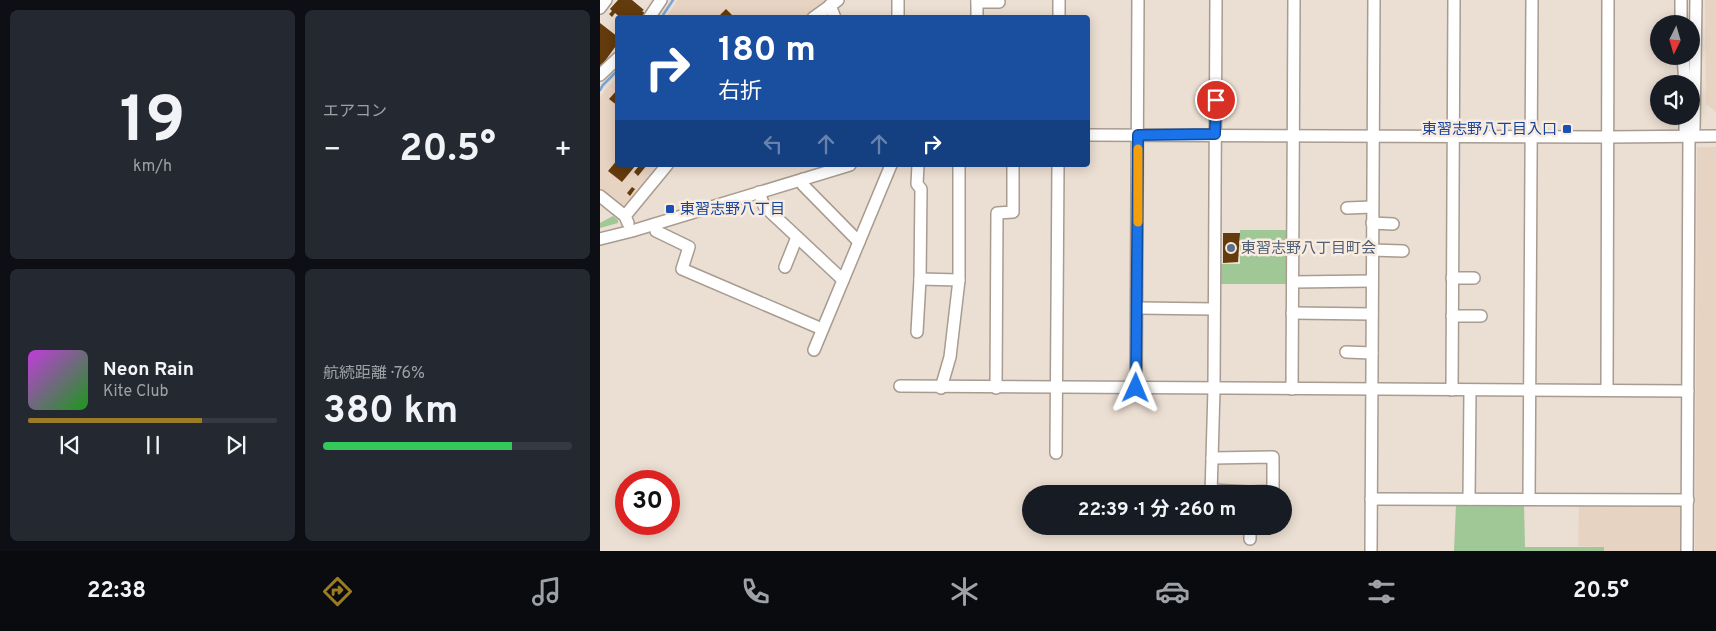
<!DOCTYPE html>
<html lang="ja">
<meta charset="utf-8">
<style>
body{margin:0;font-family:Overpass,"Noto Sans JP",sans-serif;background:#242831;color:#f1f3f6;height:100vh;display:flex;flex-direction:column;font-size:19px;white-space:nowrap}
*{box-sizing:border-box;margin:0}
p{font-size:16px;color:#9ea1a6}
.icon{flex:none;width:28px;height:28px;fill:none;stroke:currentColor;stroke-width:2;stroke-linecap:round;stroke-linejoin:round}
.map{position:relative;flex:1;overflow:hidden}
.details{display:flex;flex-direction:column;gap:10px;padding:10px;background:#0d0f14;width:600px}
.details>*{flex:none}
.banner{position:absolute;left:15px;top:15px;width:475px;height:152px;border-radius:5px;box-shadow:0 2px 12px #0003;background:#1a4fa0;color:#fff;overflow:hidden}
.needle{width:32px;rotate:185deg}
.buttons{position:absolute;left:1050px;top:15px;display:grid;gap:10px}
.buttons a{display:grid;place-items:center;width:50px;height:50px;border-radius:50%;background:#171b24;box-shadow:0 2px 12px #0003;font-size:25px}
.speed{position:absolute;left:15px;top:470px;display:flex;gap:10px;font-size:25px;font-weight:700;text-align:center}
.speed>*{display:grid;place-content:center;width:65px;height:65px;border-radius:50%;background:#171b24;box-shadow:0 2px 12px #0003;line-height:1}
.speed .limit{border:8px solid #d22;background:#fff;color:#111}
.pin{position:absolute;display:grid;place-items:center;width:42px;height:42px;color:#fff;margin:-21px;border:2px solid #fff;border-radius:50%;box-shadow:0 1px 5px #0007}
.me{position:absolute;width:55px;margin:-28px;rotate:1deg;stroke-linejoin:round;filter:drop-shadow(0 0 4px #0008)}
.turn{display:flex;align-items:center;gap:18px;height:105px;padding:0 20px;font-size:22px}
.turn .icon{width:65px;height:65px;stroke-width:2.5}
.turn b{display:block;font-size:35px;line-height:42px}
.lanes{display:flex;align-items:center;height:48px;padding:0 20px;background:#0003;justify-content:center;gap:25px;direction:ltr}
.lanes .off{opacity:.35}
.big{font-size:38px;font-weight:700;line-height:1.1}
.details .widget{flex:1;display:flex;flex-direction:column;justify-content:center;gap:8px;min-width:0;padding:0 18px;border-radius:8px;background:#242831}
.details .dial{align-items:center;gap:0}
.dial b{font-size:65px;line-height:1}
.song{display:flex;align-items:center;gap:15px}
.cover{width:60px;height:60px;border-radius:8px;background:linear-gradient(135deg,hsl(290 70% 55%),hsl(120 70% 35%))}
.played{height:5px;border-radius:2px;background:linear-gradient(90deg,#9c7b25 70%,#363941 70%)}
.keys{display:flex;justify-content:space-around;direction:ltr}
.heat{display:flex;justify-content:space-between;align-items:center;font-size:28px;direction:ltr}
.charge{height:8px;border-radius:4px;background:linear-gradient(90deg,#34c759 76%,#363941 0)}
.details .tiles{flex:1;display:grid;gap:10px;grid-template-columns:repeat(2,1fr)}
.trip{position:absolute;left:422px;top:485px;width:270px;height:50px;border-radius:25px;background:#171b24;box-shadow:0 2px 12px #0003;font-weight:700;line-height:50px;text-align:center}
.tabs{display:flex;height:80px;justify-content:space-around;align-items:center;background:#090b0e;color:#9ea1a6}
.tabs .icon{width:35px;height:35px}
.tabs .on{color:#9c7b25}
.tabs b{font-size:22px;color:#f1f3f6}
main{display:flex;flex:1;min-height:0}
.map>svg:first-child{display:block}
</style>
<main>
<section class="details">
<div class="tiles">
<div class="widget dial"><b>19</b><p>km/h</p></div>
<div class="widget"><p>エアコン</p>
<div class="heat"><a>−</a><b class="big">20.5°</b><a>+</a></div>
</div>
<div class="widget">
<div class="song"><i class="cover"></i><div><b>Neon Rain</b><p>Kite Club</p></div></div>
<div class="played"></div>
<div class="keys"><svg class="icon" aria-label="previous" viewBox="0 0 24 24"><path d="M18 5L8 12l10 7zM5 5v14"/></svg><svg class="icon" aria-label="pause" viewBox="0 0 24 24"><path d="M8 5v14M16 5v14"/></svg><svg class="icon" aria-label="next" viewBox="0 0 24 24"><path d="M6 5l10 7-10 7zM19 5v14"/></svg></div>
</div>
<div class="widget"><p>航続距離 · 76%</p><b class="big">380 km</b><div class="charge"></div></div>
</div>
</section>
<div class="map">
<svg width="1116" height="551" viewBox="0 0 1116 551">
<rect width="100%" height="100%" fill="#ebded2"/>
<g fill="#e7d3c2">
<polygon points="78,0 231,0 206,17 66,18"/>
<polygon points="1105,0 1116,0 1116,112 1106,104"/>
<polygon points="17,77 18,165 60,165 26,208 22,208 0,190 0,98 6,89"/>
<polygon points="1097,147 1116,147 1116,551 1095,551"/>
<polygon points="979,503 1081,503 1081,551 1004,551 1004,547 978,546"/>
</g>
<g fill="#a0c796">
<polygon points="13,216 18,220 18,223 0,228 0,223"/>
<polygon points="640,230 689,230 689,284 618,284 617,264 640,264"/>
<polygon points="924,503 925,547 1004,547 1004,551 854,551 856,504"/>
</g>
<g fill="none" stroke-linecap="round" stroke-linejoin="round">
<g stroke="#7ba4d2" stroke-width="2.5">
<polyline points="61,18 73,0"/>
<polyline points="0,90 3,85 18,70"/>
</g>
</g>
<g fill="#643b0c">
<polygon points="18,0 32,0 44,10 42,11 46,14 42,18 21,18 15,13 12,17 9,14 12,11 10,9"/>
<polygon points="126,9 133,16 132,18 123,18 120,15"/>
<polygon points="0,23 18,37 18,43 0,68"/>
<polygon points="18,89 18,106 9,99"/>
<polygon points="18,159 18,165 47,165 38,176 34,172 38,167 36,165 22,182 8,171"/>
<polygon points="32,187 35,189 30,196 27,193"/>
<polygon points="623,233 640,233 638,262 623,263"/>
</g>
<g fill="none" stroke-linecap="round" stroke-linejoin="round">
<defs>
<g id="minor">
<polyline points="298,0 298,18"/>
<polyline points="377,0 377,18"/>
<polyline points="377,2 399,2"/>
<polyline points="230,5 235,18"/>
<polyline points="0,8 6,0"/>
<polyline points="49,18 61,0"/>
<polyline points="213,18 238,0"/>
<polyline points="459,18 459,0"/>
<polyline points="1081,24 1081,0"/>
<polyline points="1083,56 1085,84"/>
<polyline points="0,75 18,58"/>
<polyline points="1085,116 1085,129 1089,136"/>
<polyline points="488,135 1008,137 1116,136"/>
<polyline points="203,179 203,185 259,242"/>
<polyline points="159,192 164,206 243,280"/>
<polyline points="0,196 25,216 28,223"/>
<polyline points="747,208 772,207"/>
<polyline points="25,216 67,165"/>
<polyline points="772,223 793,224"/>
<polyline points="56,224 56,231 89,247 82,269 222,329"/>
<polyline points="0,239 32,231 250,165"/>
<polyline points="772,250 803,251"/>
<polyline points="185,267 197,237"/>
<polyline points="852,278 874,278"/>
<polyline points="320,279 359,280"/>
<polyline points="693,282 772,281"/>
<polyline points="537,308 614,309"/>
<polyline points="692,313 772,314"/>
<polyline points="852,316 881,316"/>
<polyline points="317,332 320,279 321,189 317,184 318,165"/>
<polyline points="214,350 291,165"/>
<polyline points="746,352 772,353"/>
<polyline points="300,386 1088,391"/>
<polyline points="341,388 350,357 359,280 359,165"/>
<polyline points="396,388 397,213 413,212 413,165"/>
<polyline points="536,388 538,0"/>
<polyline points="692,389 694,0"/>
<polyline points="852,390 854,0"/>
<polyline points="1007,390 1008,0"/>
<polyline points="456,453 458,165"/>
<polyline points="611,490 650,492 673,491 673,457 612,458"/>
<polyline points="611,494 614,389 616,0"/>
<polyline points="771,499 1088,500"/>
<polyline points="869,499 870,390"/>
<polyline points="929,499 932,0"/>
<polyline points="650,539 650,526"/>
<polyline points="771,551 774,0"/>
<polyline points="1087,551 1089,136 1094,129 1096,0"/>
</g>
</defs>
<use href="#minor" stroke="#a89b90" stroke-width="14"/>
<use href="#minor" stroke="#fff" stroke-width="11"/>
</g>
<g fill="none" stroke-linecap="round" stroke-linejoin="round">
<defs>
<polyline id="route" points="536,388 538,135 615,134 616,100"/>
</defs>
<use href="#route" stroke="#114b97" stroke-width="12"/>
<use href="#route" stroke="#1a73e8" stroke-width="9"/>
<polyline stroke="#f59e0b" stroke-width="9" points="538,222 538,149"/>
</g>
<g fill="#1a4fb4" stroke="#f8ebdf" stroke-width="2">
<rect x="962" y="124" width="10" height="10" rx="2.5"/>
<rect x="65" y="204" width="10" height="10" rx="2.5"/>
</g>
<circle fill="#5c6f8a" stroke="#f8ebdf" stroke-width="2" cx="631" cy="248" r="5"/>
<g text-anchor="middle" stroke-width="5" stroke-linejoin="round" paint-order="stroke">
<g font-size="15" fill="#164399" stroke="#f8ebdf" text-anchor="end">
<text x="957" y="134">東習志野八丁目入口</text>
<text x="80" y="214" text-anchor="start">東習志野八丁目</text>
</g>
<g font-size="15" fill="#4e5e75" stroke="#f8ebdf" text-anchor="start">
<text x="641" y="253">東習志野八丁目町会</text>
</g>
</g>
</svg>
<div class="buttons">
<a><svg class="needle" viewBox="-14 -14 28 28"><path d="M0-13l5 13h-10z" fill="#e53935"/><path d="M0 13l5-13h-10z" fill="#9ea1a6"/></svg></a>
<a><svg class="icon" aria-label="sound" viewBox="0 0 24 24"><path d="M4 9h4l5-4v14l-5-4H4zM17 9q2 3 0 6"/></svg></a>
</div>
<div class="speed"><div class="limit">30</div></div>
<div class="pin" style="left:616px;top:100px;background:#d93025"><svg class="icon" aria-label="arrive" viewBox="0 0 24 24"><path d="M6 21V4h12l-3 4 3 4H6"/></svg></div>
<svg class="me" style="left:536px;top:388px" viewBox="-20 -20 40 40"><path d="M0-17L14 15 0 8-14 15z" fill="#1a73e8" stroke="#fff" stroke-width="4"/></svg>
<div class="trip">22:39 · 1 分 · 260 m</div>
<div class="banner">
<div class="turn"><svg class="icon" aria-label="right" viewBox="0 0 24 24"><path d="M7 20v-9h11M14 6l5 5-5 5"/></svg><div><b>180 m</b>右折</div></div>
<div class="lanes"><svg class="icon off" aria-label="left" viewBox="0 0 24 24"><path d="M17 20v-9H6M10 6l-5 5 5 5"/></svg><svg class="icon off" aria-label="ahead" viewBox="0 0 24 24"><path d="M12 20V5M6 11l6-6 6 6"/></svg><svg class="icon off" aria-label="ahead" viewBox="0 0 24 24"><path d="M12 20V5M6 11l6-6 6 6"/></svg><svg class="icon" aria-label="right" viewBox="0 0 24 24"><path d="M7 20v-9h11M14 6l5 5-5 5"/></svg></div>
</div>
</div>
</main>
<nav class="tabs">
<b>22:38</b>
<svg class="icon on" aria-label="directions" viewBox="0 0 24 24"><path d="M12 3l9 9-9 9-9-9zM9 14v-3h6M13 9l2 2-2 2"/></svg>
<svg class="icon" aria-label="music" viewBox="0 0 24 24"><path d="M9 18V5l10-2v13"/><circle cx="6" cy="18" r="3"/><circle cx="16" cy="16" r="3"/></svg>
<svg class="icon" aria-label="phone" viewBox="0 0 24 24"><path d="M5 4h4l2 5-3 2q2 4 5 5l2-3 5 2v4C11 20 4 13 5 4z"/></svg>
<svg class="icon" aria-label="climate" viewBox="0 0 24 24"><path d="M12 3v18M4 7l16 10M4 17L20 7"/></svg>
<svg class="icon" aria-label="car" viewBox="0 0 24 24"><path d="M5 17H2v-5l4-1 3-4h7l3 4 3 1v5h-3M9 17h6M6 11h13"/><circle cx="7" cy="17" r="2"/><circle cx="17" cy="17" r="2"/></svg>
<svg class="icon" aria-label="filters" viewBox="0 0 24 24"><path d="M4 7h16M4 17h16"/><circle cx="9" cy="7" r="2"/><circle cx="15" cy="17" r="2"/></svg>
<b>20.5°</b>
</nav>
